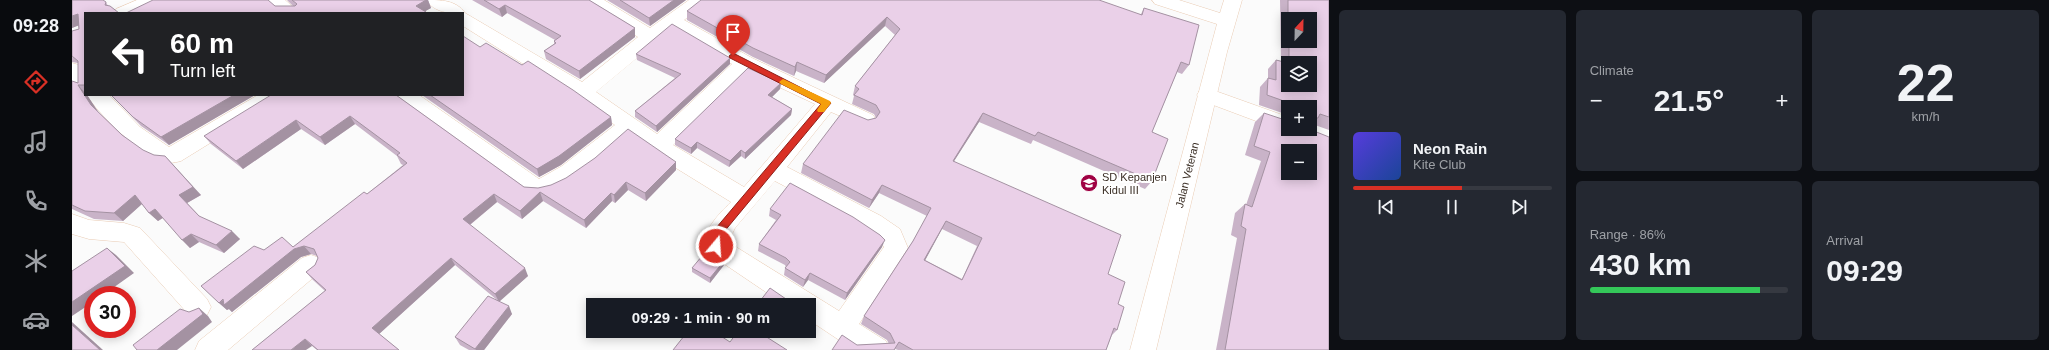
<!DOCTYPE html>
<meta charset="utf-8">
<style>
body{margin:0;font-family:Helvetica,sans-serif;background:#242831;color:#f1f3f6;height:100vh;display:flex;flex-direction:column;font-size:15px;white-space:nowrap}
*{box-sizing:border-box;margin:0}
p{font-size:13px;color:#9ea1a6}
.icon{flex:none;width:22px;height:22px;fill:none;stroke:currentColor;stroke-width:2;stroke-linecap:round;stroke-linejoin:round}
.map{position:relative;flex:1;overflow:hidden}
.drawer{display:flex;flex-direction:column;gap:10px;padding:10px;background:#0d0f14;width:720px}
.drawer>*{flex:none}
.guide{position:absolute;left:12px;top:12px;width:380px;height:84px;border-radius:0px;box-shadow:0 2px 10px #0003;background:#202124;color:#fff;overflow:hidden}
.needle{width:26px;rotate:22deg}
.tools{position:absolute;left:1209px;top:12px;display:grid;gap:8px}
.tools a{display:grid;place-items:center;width:36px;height:36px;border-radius:0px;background:#171b24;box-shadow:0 2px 10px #0003;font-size:20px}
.speed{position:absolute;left:12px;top:286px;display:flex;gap:8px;font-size:20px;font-weight:700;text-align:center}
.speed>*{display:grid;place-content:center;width:52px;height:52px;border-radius:50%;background:#171b24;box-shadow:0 2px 10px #0003;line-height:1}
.speed .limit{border:6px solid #d22;background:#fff;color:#111}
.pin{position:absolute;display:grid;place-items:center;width:34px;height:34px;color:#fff;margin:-41px -17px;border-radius:50% 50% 50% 0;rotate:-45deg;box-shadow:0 0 4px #0007}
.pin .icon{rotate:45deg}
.me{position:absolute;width:44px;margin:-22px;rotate:18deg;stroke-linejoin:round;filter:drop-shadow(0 0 3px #0008)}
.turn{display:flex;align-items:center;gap:14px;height:84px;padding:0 20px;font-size:18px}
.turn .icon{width:52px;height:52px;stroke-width:2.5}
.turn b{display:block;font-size:28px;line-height:34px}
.big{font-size:30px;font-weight:700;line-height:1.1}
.drawer .widget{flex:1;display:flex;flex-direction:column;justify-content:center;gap:6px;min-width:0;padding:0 14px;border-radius:6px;background:#242831}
.drawer .dial{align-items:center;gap:0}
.dial b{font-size:52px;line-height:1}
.song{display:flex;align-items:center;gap:12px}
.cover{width:48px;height:48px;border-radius:6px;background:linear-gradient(135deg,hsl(250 70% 55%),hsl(220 70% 35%))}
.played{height:4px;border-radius:2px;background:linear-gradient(90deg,#d93025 55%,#363941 55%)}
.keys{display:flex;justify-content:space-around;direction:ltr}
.heat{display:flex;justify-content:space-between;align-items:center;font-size:22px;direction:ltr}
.charge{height:6px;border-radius:3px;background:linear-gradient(90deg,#34c759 86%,#363941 0)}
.drawer .tiles{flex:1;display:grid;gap:10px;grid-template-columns:repeat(3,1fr)}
.widget:first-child{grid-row:span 2}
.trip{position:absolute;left:514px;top:298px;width:230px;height:40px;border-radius:0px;background:#171b24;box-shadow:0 2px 10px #0003;font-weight:700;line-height:40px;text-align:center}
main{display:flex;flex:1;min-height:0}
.dock{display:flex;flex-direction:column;width:72px;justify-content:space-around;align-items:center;background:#090b0e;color:#9ea1a6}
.dock .icon{width:28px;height:28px}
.dock .on{color:#d93025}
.dock b{font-size:18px;color:#f1f3f6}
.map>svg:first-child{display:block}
</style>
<main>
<nav class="dock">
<b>09:28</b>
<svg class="icon on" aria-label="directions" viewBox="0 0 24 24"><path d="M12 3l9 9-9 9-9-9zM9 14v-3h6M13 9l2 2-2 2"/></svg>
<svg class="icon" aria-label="music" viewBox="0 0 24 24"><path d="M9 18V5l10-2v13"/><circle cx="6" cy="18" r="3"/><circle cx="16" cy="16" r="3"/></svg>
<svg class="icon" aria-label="phone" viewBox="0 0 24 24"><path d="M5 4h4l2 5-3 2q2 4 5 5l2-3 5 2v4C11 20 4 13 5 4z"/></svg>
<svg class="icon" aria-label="climate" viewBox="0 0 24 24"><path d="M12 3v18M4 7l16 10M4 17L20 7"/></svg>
<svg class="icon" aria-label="car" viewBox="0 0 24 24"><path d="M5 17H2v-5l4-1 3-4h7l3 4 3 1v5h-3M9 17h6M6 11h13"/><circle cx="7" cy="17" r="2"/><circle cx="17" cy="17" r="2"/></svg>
</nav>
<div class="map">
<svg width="1257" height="350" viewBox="0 0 1257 350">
<rect width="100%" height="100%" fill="#fbfbfb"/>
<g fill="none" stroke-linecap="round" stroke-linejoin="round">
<defs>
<g id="minor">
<path d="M65,0h24c-10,14 -33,13 -48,13l3,-4z"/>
<polygon points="193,0 213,0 228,13 208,13"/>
<path d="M354,0c15,0 30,0 39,13l117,69 56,-45 -52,-33 -3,-4h21l46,28 39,-28h21l-26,20 68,38 121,57 3,5 -3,5 -7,2 -35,-15 -44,55 94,49 19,13 8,19 -49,76 27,17 4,9h-36l-45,-30v-15h-24l-77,-52c-10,-19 10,-38 23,-51l-81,-50 -21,-16c-22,18 -71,68 -101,58l-130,-94 -3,-5h24l120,84 23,-13 53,-41 -39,-28 -113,-71v-13c-14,0 -28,0 -37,-13zM600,29l60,35 -75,70 -61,-42zM675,72l68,32 -71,83 -71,-42zM703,181c18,10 104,52 109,66l-45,64 -111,-69 7,-14z"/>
<polygon points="0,63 7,65 13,71 13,90 6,88 0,82"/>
<polygon points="1135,88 1216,117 1216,129 1224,129 1216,133 1128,100 1125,95 1128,90"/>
<path d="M15,95h22l31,32 29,20 89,-52h25l-3,5 -99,61c-8,2 -14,3 -21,0 -19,-6 -63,-48 -73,-66z"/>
<polygon points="0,214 17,220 52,223 68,228 135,299 139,307 135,315 126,318 117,315 52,242 17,239 0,234"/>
<polygon points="239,255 248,258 251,265 248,272 156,350 123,350 127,341 230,258"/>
</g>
<polygon id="major" points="1080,0 1107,0 1148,13 1152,0 1170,0 1155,52 1084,350 1058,350 1145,24 1083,4"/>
</defs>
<use href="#minor" stroke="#eaccb4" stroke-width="1"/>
<use href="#major" stroke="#eaccb4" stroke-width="1"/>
<use href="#minor" fill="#fff" fill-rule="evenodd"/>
<use href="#major" fill="#fff" fill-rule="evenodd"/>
</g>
<g fill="#c9b3c8" fill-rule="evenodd">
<polygon points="0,0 34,2 36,6 13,13 13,95 15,95 26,112 50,135 129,195 115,203 128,217 168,239 152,253 127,242 118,248 91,218 86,221 77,213 70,204 51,221 22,219 0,209 0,81 6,83 6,63 0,62 0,31 7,29 6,25 0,28"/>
<polygon points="215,0 356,0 359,8 353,11 354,13 54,13 203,6 221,6"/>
<polygon points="400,0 517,0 563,28 563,37 508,79 474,59 472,51 482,44 482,41 483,40 435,13 430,17"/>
<polygon points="535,0 614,0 578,26"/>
<path d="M1208,0h49v130l-17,-6 -2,2v-19h-22v8l-29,-10 1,-18 8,-9v-9l8,-9 5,1zM1216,19h22v22h-22z"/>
<path d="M1072,8l45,57 -7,9 -5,-2 -25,60v49l-7,8 -112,-49 -2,4 -52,-22 -25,39 154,113 10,30 -1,26 -5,5 -6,15h-208l-3,-1 -1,1h-62l25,-5 32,-1 -2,-4 -26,-16 3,-8 49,-75 14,-25 -48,-23 -10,15 -68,-35 2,-9 65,-44 8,-2 -2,-4 -22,-10 2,-8 -1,-1 2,-9 40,-51 -10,-9 -61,57 -28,-12 -2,5 -41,-19 -66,-37v-9l454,3zM870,229l35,17 -15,33 -37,-19z"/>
<polygon points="408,47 450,65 539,117 540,125 489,165 467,177 350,95 391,95"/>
<polygon points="564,54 658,64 585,132 563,117 563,111 603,78 565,60"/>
<polygon points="709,83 708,89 700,97 720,109 719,115 673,159 669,156 657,167 625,148 619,154 603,145 603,139"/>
<polygon points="39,95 183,95 97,145 69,126"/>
<polygon points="324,95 452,187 466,188 604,170 574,201 556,190 543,203 540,201 514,228 471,201 450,219 425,202 398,225 456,276 427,301 440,314 412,350 397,350 388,345 383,337 425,300 383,265 307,334 327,350 245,350 240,346 180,350 253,291 241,280 234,272 243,265 246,258 245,256 239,254 229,257 160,312 157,309 155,310 147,303 192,250 221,247 295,194 331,165 329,164 325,156 283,124 253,145 229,129 171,169 139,144 132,136"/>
<polygon points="1192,113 1257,350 1144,350 1165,238 1159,235 1163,213 1173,204 1174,205 1189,161 1173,155 1183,122"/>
<polygon points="698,209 810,247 773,300 736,280 731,287 712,275 713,268 714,267 713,265 686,251 687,244 704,220 697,216"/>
<polygon points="652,265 638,283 620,272 620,268"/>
</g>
<g fill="#a492a2">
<polygon points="354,0 356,0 359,8 350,13 344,6"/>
<polygon points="602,0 614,0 578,26 577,18"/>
<polygon points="433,5 435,13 430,17 427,9"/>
<polygon points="6,14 13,23 0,28 0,16"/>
<polygon points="815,17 813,26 752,83 754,75"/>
<polygon points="563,28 563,37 508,79 507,71"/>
<polygon points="658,58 658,64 585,132 584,126"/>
<polygon points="725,62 724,71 722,76 723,67"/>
<polygon points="709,83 708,89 696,101 696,95"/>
<polygon points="6,85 13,93 13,95 15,95 27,113 19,105"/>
<polygon points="162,95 183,95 97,145 89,137"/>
<polygon points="720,109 719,115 673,159 673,153"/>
<polygon points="911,113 907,122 877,169 881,161"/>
<polygon points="278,116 283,124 253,145 248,137"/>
<polygon points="539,117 540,125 489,165 467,177 465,169"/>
<polygon points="224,120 229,129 171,169 164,161"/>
<polygon points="625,142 625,148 619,154 619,148"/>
<polygon points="669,150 669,156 657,167 658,161"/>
<polygon points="93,156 129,195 115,203 135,224 107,195"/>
<polygon points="604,162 604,170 574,201 573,193"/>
<polygon points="554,182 556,190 543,203 542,195"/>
<polygon points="810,185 807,193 797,208 800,200"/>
<polygon points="468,192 471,201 450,219 448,211"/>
<polygon points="539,193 540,201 514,228 512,220"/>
<polygon points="422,194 425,202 395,227 391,219"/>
<polygon points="63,195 71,203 51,221 42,213"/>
<polygon points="83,209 92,217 86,221 77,213"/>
<polygon points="874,221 870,229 849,268 852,260"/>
<polygon points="160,231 168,239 152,253 144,245"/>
<polygon points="119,234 127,242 118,248 110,240"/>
<polygon points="813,240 810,247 773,300 775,293"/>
<polygon points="232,246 239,254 229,257 160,312 157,309 155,310 147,303 222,249"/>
<polygon points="35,248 44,255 62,273 31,295 21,295 21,302 0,316 0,302"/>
<polygon points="379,258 383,265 306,335 300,328"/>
<polygon points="652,261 652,265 638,283 638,278"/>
<polygon points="453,268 456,276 427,302 423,294"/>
<polygon points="738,273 736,280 731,287 733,280"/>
<polygon points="719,299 718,305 715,305"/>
<polygon points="437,306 440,314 412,350 404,350 403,349"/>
<polygon points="127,308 136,316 140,322 105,350 85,350"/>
<polygon points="0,322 31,350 28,350 0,325"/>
<polygon points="696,331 700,331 692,343 693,336"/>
<polygon points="233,339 240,346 234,350 219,350"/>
</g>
<g fill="#ead0e8" stroke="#a492a2" fill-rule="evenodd">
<polygon points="0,0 31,0 34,2 33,5 38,6 47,13 13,13 13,85 6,85 19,105 50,135 71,150 82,155 93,156 121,187 107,195 127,216 160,231 144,245 119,234 110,240 83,209 77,213 63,195 42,213 13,211 0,205 0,81 6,83 6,61 0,56 0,31 7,29 6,14 0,16"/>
<polygon points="81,0 196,0 203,6 223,6 225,4 220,0 354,0 344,6 354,12 352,13 353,13 54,13"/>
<polygon points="412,0 517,0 563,28 507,71 472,51 484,43 482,41 489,36 433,5 427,9"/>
<polygon points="548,0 602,0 577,18"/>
<path d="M629,0h398l43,15 2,-7 55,17 -10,40 -8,-3 -29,70 16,7 -16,42 -114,-49 -3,4 -52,-23 -30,48 168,74 -13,39 17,8 -7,22 6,3 -7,23 -3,-2 -8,22h-193l-14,-8 -5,8h-62l10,-15 15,10 38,-2 -5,-10 -26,-17 49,-75 18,-33 -49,-23 -10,15 -69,-36 41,-54 24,10 8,-2 4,-6 -4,-7 -22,-10 5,-6 -4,-3 45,-57 -13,-12 -61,58 -29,-13 -2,5 -42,-19 -66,-37zM874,221l36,17 -20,42 -38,-20z"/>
<polygon points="1216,0 1257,0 1257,117 1248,114 1246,118 1238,118 1238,107 1226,107 1226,106 1195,95 1196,78 1204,80 1204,60 1216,63 1216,85 1238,85 1238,63 1217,63 1217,41 1238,41 1238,19 1216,19"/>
<polygon points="600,24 658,58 584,126 563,111 609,74 564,54"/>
<polygon points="391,36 408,47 414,43 450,65 456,61 501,90 539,117 487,156 465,169 358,95 391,95"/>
<polygon points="676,68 709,83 696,95 720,109 673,153 669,150 658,161 625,142 619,148 603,139"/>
<polygon points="39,95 162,95 89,137 61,117"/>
<polygon points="199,95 324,95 452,187 466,188 479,185 494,178 523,158 556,129 604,162 573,193 554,182 542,195 539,193 512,220 468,192 448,211 422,194 391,219 453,268 423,294 379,258 300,328 327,350 246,350 233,339 219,350 180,350 254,290 234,272 243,265 246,258 242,249 232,246 222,249 152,305 151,299 147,303 129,286 182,246 192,250 210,237 221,247 292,192 295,194 335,163 325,155 328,153 278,116 248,137 224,120 164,161 132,136"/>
<path d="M1192,113l24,8v8h21l20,8v213h-104l21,-121 -5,-3 4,-22 7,3 18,-55 -16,-6zM1216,151h22v22h-22z"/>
<polygon points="718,183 781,217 808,235 813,240 775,293 738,273 733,280 713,268 718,262 714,258 687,244 709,215 698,209"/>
<polygon points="35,248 53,266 0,302 0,271"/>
<polygon points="635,250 652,261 638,278 620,268"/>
<polygon points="698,288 714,299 719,299 715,305 685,305"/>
<polygon points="416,296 437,306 403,349 383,337"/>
<polygon points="127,308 131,314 85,350 65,350 61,345 108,309 117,312"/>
<polygon points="0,325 28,350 0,350"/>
<polygon points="616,331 641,331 658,342 666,331 696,331 693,336 715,350 601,350"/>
</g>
<polygon fill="#d93025" stroke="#8d1f18" points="661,53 759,103 651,233 649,239 649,246 644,250 639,246 639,239 644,228 749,104 658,58 657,56"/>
<polygon fill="#f59e0b" points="711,79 758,101 759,103 752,112 746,112 745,110 749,104 709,84 707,82"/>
<defs>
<symbol id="school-disc" viewBox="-11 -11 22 22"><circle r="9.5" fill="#9f0143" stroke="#fff"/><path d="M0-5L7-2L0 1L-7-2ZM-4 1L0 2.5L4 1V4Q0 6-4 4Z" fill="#fff"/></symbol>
</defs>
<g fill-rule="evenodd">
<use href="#school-disc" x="1007" y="173" width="20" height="20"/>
</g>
<g text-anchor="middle" stroke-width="4" stroke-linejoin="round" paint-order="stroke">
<g font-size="11" fill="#3a2e25" stroke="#fff">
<text transform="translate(1115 175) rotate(-76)" y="4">Jalan Veteran</text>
</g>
<g font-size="11" fill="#3a2e25" stroke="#fff" text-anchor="start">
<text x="1030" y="181">SD Kepanjen<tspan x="1030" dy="13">Kidul III</tspan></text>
</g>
</g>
</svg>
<div class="tools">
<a><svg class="needle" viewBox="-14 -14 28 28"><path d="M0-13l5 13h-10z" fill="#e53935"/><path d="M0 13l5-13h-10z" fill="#9ea1a6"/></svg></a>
<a><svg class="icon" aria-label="layers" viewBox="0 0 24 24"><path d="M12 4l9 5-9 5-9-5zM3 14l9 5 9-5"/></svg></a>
<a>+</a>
<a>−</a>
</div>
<div class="speed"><div class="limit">30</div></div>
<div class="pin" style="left:661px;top:56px;background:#d93025"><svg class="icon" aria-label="arrive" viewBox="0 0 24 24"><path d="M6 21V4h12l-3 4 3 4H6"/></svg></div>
<svg class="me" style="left:644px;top:246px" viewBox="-20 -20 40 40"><circle r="17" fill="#d93025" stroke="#fff" stroke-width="3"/><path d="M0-11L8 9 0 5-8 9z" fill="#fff"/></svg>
<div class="trip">09:29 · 1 min · 90 m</div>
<div class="guide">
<div class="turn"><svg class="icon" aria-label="left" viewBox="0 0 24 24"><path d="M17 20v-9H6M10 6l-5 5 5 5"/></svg><div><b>60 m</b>Turn left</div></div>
</div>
</div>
<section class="drawer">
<div class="tiles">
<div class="widget">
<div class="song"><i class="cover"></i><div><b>Neon Rain</b><p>Kite Club</p></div></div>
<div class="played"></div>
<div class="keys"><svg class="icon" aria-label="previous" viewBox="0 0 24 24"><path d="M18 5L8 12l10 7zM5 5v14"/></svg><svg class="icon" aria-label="pause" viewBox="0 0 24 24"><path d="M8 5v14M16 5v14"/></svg><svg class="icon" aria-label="next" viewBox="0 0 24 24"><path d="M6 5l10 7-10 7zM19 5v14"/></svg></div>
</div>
<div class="widget"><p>Climate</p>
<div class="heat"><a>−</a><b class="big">21.5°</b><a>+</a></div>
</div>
<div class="widget dial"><b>22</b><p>km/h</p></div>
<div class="widget"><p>Range · 86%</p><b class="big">430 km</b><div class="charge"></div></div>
<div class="widget"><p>Arrival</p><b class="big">09:29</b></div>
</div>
</section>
</main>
